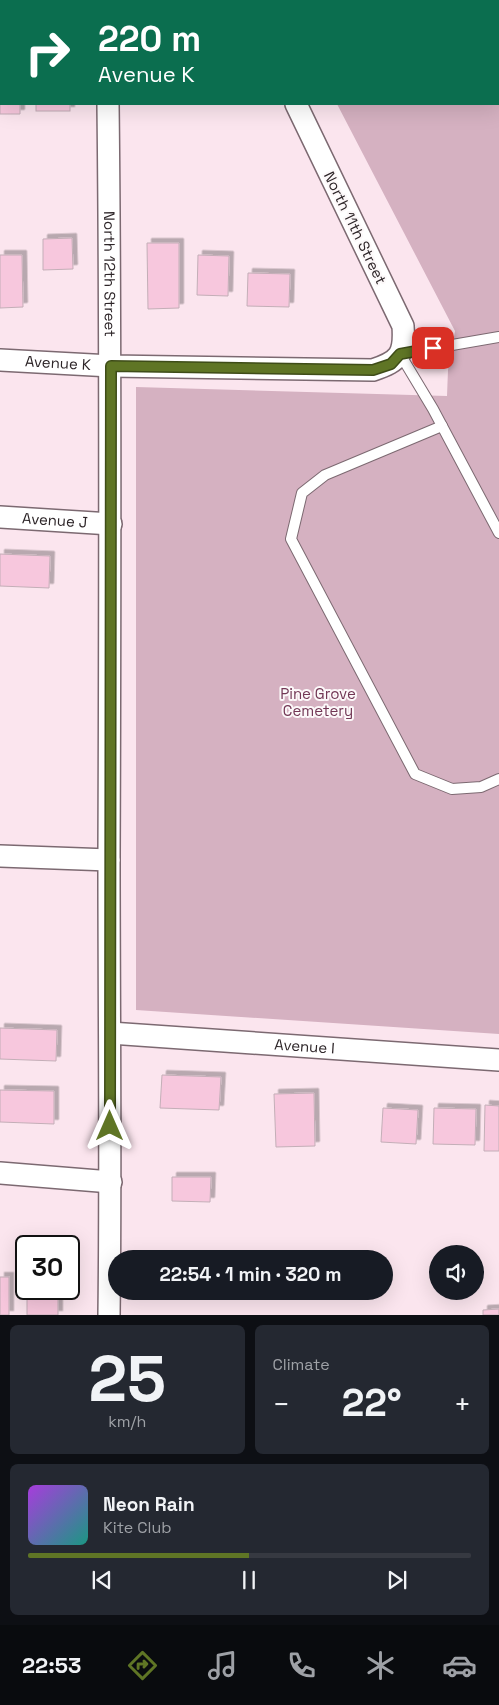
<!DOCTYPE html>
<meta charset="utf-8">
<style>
body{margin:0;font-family:"Space Grotesk",sans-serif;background:#242831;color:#f1f3f6;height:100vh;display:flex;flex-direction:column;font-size:19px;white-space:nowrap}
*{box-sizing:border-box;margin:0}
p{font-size:16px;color:#9ea1a6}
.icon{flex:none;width:28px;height:28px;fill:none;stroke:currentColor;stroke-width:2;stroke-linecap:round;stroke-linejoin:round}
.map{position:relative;height:1315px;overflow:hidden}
.drawer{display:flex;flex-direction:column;gap:10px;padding:10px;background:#0d0f14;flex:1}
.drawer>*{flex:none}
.top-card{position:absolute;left:0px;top:0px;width:500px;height:105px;box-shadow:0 5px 20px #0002;background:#0b6e4f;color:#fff;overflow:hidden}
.controls{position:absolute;left:429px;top:1245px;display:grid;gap:10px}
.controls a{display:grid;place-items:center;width:55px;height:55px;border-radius:50%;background:#171b24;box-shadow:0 5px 20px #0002;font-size:25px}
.speed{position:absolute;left:15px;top:1235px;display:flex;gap:10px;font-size:25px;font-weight:700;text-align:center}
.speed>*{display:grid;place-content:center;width:65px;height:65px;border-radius:50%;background:#171b24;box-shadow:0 5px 20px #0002;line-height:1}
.speed .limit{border:2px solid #111;border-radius:8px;background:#fff;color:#111}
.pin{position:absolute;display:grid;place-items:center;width:42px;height:42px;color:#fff;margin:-21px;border-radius:10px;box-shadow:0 2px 8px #0006}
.me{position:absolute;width:55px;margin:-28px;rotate:0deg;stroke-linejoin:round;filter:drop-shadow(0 0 4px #0008)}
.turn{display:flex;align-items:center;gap:18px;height:105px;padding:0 15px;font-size:22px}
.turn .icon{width:65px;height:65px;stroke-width:2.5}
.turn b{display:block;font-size:35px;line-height:42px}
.big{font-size:38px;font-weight:800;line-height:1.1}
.drawer .widget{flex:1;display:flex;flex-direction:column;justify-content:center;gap:8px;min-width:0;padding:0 18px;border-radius:8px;background:#242831}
.drawer .dial{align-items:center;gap:0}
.dial b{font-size:65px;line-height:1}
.song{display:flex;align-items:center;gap:15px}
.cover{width:60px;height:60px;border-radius:8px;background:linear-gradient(135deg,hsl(280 70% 55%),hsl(170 70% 35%))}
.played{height:5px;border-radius:2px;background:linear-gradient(90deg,#5f7525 50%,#363941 50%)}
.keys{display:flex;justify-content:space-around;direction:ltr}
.heat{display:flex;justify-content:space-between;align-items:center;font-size:28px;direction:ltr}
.drawer .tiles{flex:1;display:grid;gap:10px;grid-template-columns:1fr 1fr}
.widget:last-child{grid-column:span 2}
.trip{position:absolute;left:108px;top:1250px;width:285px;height:50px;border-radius:25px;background:#171b24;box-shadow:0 5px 20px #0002;font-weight:800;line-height:50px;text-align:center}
.tab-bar{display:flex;height:80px;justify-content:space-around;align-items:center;background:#090b0e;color:#9ea1a6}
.tab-bar .icon{width:35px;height:35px}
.tab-bar .current{color:#5f7525}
.tab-bar b{font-size:22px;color:#f1f3f6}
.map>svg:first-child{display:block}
</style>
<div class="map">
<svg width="499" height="1315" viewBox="0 0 499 1315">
<defs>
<filter id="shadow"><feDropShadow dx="4.5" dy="-4.5" stdDeviation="0" flood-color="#0004"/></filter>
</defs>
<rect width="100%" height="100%" fill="#fbe5ee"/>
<polygon fill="#d5b1c1" points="499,51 499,1034 136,1010 136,387 447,396 448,370 455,331 337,104 499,104"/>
<g fill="#f7c7dd" stroke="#c3aeb7" filter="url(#shadow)">
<polygon points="0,57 1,57 1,104 20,104 20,114 0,114"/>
<rect x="36" y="104" width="34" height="7"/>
<polygon points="72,238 73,269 43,270 43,239"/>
<polygon points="147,243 179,243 179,308 148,309"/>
<polygon points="0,255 22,255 23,307 0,308"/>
<polygon points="198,255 229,256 228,296 197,295"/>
<polygon points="248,273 290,274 289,307 247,306"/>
<polygon points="0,554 50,556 49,588 0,586"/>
<polygon points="0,1028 57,1030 56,1061 0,1059"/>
<polygon points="162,1075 221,1077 219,1110 160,1108"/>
<polygon points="0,1090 54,1091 54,1124 0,1122"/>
<polygon points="314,1093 315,1146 276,1147 274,1094"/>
<polygon points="485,1105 499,1106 499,1151 484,1151"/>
<polygon points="383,1108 418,1110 416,1144 381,1142"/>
<polygon points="434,1108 476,1109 475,1145 433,1144"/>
<polygon points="172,1177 211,1177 210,1202 172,1201"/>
<rect x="0" y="1277" width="9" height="38"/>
<rect x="27" y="1289" width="31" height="26"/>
<polygon points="499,1309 499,1315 483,1315 483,1310"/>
</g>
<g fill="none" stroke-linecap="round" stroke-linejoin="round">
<defs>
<g id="lane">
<polyline points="499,337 400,354 433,409 499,533"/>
<polyline points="442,426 325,475 302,493 291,539 415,774 452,789 481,787 499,779"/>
</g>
<g id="street">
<polyline points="107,1 107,0"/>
<polyline points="0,14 1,14"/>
<path id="s1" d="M108,104c3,251 2,503 1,754 0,153 2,305 0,457"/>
<path id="s2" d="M0,360l111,6 262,4c27,-9 32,-16 30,-44l-107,-222"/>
<path id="s3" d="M0,517l111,7"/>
<polyline points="0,856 109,860"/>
<path id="s4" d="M110,1033l389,27"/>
<polyline points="0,1173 111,1182"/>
</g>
</defs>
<use href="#lane" stroke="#7c6971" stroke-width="12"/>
<use href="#street" stroke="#7c6971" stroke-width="24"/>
<use href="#lane" stroke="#fff" stroke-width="10"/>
<use href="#street" stroke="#fff" stroke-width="21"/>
</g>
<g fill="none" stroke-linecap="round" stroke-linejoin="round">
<defs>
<polyline id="route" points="110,1126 111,366 373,370 391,364 400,354 433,348"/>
</defs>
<use href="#route" stroke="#3e4c18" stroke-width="12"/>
<use href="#route" stroke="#5f7525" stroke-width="9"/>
</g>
<g text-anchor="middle" stroke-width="4" stroke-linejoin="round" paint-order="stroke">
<g font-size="15" fill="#2d2528" stroke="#fcf8f9">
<text transform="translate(355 228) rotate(64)" y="5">North 11th Street</text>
<text dy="5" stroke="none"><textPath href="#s1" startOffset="170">North 12th Street</textPath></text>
<text dy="5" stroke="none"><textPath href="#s2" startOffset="58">Avenue K</textPath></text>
<text dy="5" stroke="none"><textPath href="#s3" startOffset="55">Avenue J</textPath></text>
<text dy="5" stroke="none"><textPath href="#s4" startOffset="195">Avenue I</textPath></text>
</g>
<g font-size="15" fill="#723755" stroke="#fcf8f9">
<text x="318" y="699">Pine Grove<tspan x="318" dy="17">Cemetery</tspan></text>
</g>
</g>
</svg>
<div class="controls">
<a><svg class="icon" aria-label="sound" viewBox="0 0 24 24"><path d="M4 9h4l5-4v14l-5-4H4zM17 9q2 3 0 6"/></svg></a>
</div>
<div class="speed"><div class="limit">30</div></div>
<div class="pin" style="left:433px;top:348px;background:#d93025"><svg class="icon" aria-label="arrive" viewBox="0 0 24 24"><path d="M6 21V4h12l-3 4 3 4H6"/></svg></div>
<svg class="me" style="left:110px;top:1126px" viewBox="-20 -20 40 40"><path d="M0-17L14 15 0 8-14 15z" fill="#5f7525" stroke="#fff" stroke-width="4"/></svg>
<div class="trip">22:54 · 1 min · 320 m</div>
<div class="top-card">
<div class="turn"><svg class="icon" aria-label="right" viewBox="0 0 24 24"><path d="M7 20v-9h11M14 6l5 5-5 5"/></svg><div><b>220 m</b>Avenue K</div></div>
</div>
</div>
<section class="drawer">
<div class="tiles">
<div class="widget dial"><b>25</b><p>km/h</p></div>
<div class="widget"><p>Climate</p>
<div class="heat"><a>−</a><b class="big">22°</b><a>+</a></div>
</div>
<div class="widget">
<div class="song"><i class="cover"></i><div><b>Neon Rain</b><p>Kite Club</p></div></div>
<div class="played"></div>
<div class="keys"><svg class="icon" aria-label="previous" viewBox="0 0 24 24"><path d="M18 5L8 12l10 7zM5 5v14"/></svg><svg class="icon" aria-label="pause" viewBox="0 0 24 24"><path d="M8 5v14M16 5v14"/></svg><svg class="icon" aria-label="next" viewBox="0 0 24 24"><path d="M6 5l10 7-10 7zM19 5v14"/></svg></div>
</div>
</div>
</section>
<nav class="tab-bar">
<b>22:53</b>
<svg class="icon current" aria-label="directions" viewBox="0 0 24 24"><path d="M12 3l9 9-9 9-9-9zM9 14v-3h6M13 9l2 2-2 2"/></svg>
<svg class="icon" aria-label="music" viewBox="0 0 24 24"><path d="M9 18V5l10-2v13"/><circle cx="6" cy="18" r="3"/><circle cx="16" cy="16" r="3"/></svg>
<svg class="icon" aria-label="phone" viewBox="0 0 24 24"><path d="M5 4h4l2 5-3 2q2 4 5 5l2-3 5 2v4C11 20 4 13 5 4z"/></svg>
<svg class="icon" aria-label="climate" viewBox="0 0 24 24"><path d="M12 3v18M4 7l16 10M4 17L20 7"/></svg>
<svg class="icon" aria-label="car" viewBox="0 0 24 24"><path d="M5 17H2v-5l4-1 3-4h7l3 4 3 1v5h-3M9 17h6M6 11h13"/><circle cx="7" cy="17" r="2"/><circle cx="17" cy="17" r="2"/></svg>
</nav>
